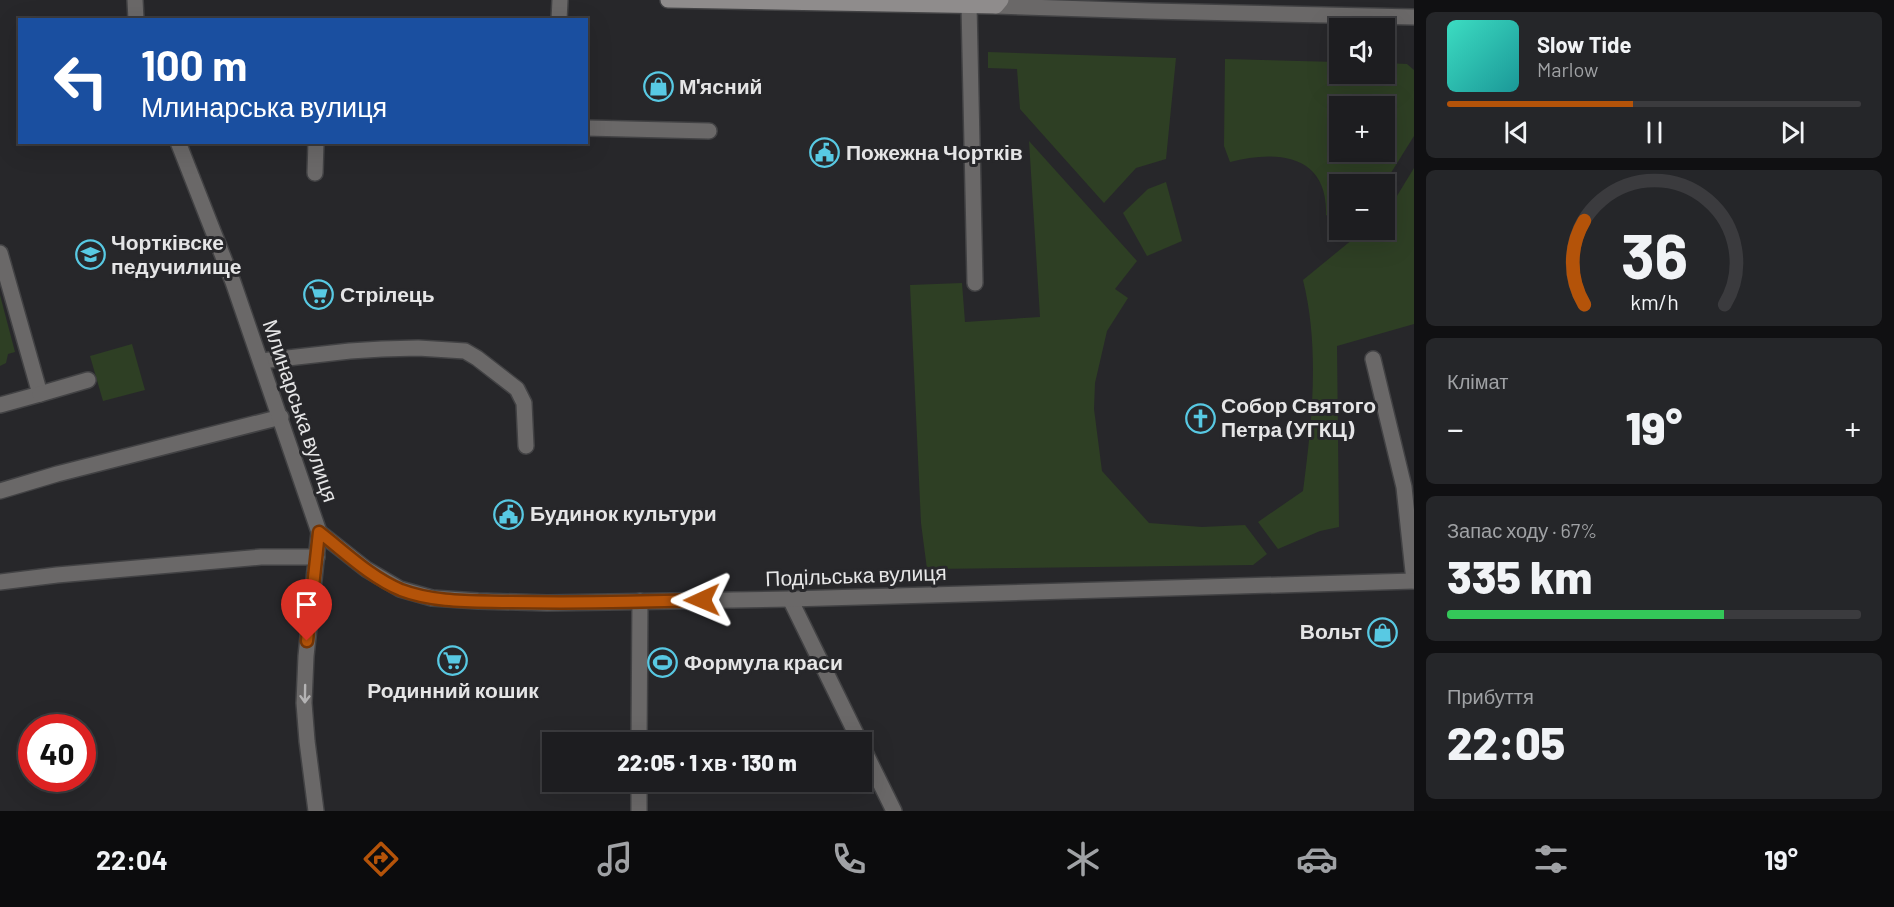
<!DOCTYPE html>
<html lang="uk">
<meta charset="utf-8">
<style>
body{margin:0;font-family:Barlow,sans-serif;background:#252629;color:#f1f3f6;height:100vh;display:flex;flex-direction:column;font-size:22px;white-space:nowrap}
*{box-sizing:border-box;margin:0}
p{font-size:20px;color:#a0a2a5}
.icon{flex:none;width:33px;height:33px;fill:none;stroke:currentColor;stroke-width:2;stroke-linecap:round;stroke-linejoin:round}
.map{position:relative;flex:1;overflow:hidden}
.sheet{display:flex;flex-direction:column;gap:12px;padding:12px;background:#101012;width:480px}
.sheet>*{flex:none}
.banner{position:absolute;left:18px;top:18px;width:570px;height:126px;border-radius:0px;box-shadow:0 6px 24px #0002,0 0 0 2px #3b3b3e;background:#1a4fa0;color:#fff;overflow:hidden}
.tools{position:absolute;left:1329px;top:18px;display:grid;gap:12px}
.tools a{display:grid;place-items:center;width:66px;height:66px;border-radius:0px;background:#1d1d20;box-shadow:0 6px 24px #0002,0 0 0 2px #3b3b3e;font-size:30px}
.speed{position:absolute;left:18px;top:714px;display:flex;gap:12px;font-size:30px;font-weight:700;text-align:center}
.speed>*{display:grid;place-content:center;width:78px;height:78px;border-radius:50%;background:#1d1d20;box-shadow:0 6px 24px #0002,0 0 0 2px #3b3b3e;line-height:1}
.speed .limit{border:9px solid #d22;background:#fff;color:#111}
.pin{position:absolute;display:grid;place-items:center;width:51px;height:51px;color:#fff;margin:-62px -26px;border-radius:50% 50% 50% 0;rotate:-45deg;box-shadow:0 0 6px #0007}
.pin .icon{rotate:45deg}
.me{position:absolute;width:66px;margin:-33px;rotate:269deg;stroke-linejoin:round;filter:drop-shadow(0 0 4px #0008)}
.turn{display:flex;align-items:center;gap:21px;height:126px;padding:0 24px;font-size:27px}
.turn .icon{width:78px;height:78px;stroke-width:2.5}
.turn b{display:block;font-size:42px;line-height:51px}
.big{font-size:45px;font-weight:800;line-height:1.1}
.sheet .tile{flex:1;display:flex;flex-direction:column;justify-content:center;gap:9px;min-width:0;padding:0 21px;border-radius:9px;background:#252629}
.sheet .dial{align-items:center;gap:0}
.dial svg{height:156px;overflow:visible;fill:none;stroke:#3b3b3e;stroke-width:7;stroke-linecap:round;text-anchor:middle}
.dial text{fill:#f1f3f6;stroke:none}
.song{display:flex;align-items:center;gap:18px}
.cover{width:72px;height:72px;border-radius:9px;background:linear-gradient(135deg,hsl(170 70% 55%),hsl(180 70% 35%))}
.played{height:6px;border-radius:3px;background:linear-gradient(90deg,#b45309 45%,#3b3b3e 45%)}
.keys{display:flex;justify-content:space-around;direction:ltr}
.heat{display:flex;justify-content:space-between;align-items:center;font-size:33px;direction:ltr}
.charge{height:9px;border-radius:4px;background:linear-gradient(90deg,#34c759 67%,#3b3b3e 0)}
.trip{position:absolute;left:542px;top:732px;width:330px;height:60px;border-radius:0px;background:#1d1d20;box-shadow:0 6px 24px #0002,0 0 0 2px #3b3b3e;font-weight:800;line-height:60px;text-align:center}
.menu{display:flex;height:96px;justify-content:space-around;align-items:center;background:#0c0c0d;color:#a0a2a5}
.menu .icon{width:42px;height:42px}
.menu .on{color:#b45309}
.menu b{font-size:27px;color:#f1f3f6}
main{display:flex;flex:1;min-height:0}
.map>svg:first-child{display:block}
</style>
<main>
<div class="map">
<svg width="1414" height="811" viewBox="0 0 1414 811">
<rect width="100%" height="100%" fill="#27272a"/>
<g fill="#2e3f24" fill-rule="evenodd">
<polygon points="988,52 1176,58 1166,159 1136,168 1104,203 1020,109 1017,69 988,68"/>
<path d="M1225,59l114,3 1,12h44l1,-11 22,1 7,6v66l-30,48h-44l-1,35 -1,1 -12,-5c2,-61 -49,-65 -96,-53l-6,-16zM1384,106v46h-44v-46z"/>
<polygon points="1029,141 1137,261 1115,289 1128,298 1107,331 1095,383 1094,409 1102,471 1149,523 1202,527 1245,525 1267,554 1253,565 927,569 921,523 910,285 962,283 965,322 1040,317"/>
<path d="M1414,168v156l-77,22 2,181 -19,4 -42,18 -20,-27 45,-31c9,-69 17,-142 0,-211l61,-50h20l1,-17 4,-4z"/>
<polygon points="1166,182 1182,241 1147,256 1123,213 1148,189"/>
<polygon points="0,295 15,352 8,354 6,363 0,366"/>
<polygon points="132,344 145,390 103,401 90,356"/>
</g>
<g fill="none" stroke-linecap="round" stroke-linejoin="round">
<defs>
<g id="service">
<polyline points="969,5 975,283"/>
<polyline points="559,20 560,0"/>
<polyline points="586,128 709,131"/>
<polyline points="315,173 316,142"/>
<polyline points="0,253 40,394 0,405"/>
<polyline points="1373,359 1404,487 1414,581"/>
<polyline points="261,361 350,351 382,349 418,348 465,351 477,358 517,389 524,403 526,446"/>
<polyline points="40,394 88,380"/>
<polyline points="0,491 57,474 281,417"/>
<polyline points="0,582 57,575 261,557 317,557"/>
</g>
<g id="minor">
<polyline points="790,599 860,742"/>
<polyline points="639,742 640,601"/>
<polyline points="861,744 894,811"/>
<polyline points="639,811 639,782"/>
</g>
<g id="tertiary">
<polyline points="135,0 136,20"/>
<polyline points="996,6 1150,11 1414,17"/>
<polyline points="178,142 233,282 319,532 306,656 304,703 307,741 316,811"/>
<polyline points="319,532 366,569 400,589 432,598 478,601 547,603 790,599 1414,581"/>
</g>
<polyline id="secondary" points="668,0 996,6 1001,0"/>
</defs>
<use href="#service" stroke="#424244" stroke-width="18"/>
<use href="#minor" stroke="#424244" stroke-width="18"/>
<use href="#tertiary" stroke="#424244" stroke-width="18"/>
<use href="#secondary" stroke="#424244" stroke-width="18"/>
<use href="#service" stroke="#6a6868" stroke-width="15"/>
<use href="#minor" stroke="#6a6868" stroke-width="15"/>
<use href="#tertiary" stroke="#6a6868" stroke-width="15"/>
<use href="#secondary" stroke="#8f8c8c" stroke-width="15"/>
</g>
<defs><path id="oneway-shaft" d="M-6 0H5M1.5-3L5.5 0L1.5 3" fill="none" stroke-width="1.6" stroke-linecap="round" stroke-linejoin="round" transform="scale(1.5)"/></defs>
<use stroke="#b4b3b4" href="#oneway-shaft" transform="translate(305 694) rotate(91)"/>
<g fill="none" stroke-linecap="round" stroke-linejoin="round">
<defs>
<path id="route" d="M307,641l12,-109c26,20 51,45 82,58 34,13 73,11 109,12 64,1 128,0 192,-2"/>
</defs>
<use href="#route" stroke="#753606" stroke-width="15"/>
<use href="#route" stroke="#b45309" stroke-width="10"/>
</g>
<defs>
<symbol id="shop-ring" viewBox="-11 -11 22 22"><circle r="9.5" fill="#27272a" stroke="#58c9e3" stroke-width="1.5"/><path d="M-5-2.5h2.3a2.7 3.5 0 0 1 5.4 0H5L5.5 6h-11ZM-1.5-2.5h3a1.5 2.3 0 0 0-3 0Z" fill="#58c9e3"/></symbol>
<symbol id="civic-ring" viewBox="-11 -11 22 22"><circle r="9.5" fill="#27272a" stroke="#58c9e3" stroke-width="1.5"/><path d="M-.6-6.5H3V-4.5H.6V-3L4-1V1h2V6H-6V1h2V-1L-.6-3ZM-1.2 2.5V6h2.4V2.5Z" fill="#58c9e3"/></symbol>
<symbol id="university-ring" viewBox="-11 -11 22 22"><circle r="9.5" fill="#27272a" stroke="#58c9e3" stroke-width="1.5"/><path d="M0-5L7-2L0 1L-7-2ZM-4 1L0 2.5L4 1V4Q0 6-4 4Z" fill="#58c9e3"/></symbol>
<symbol id="supermarket-ring" viewBox="-11 -11 22 22"><circle r="9.5" fill="#27272a" stroke="#58c9e3" stroke-width="1.5"/><path d="M-6-5.5h2.5l.6 2H6L4.5 2H-2.5L-4.4-4H-6ZM-1.5 3.2a1.3 1.3 0 1 0 .1 0ZM3 3.2a1.3 1.3 0 1 0 .1 0Z" fill="#58c9e3"/></symbol>
<symbol id="church-ring" viewBox="-11 -11 22 22"><circle r="9.5" fill="#27272a" stroke="#58c9e3" stroke-width="1.5"/><path d="M-1.2-6h2.4v3.5h3.3v2.4h-3.3V6h-2.4V-.1h-3.3v-2.4h3.3Z" fill="#58c9e3"/></symbol>
<symbol id="stadium-ring" viewBox="-11 -11 22 22"><circle r="9.5" fill="#27272a" stroke="#58c9e3" stroke-width="1.5"/><path d="M0-5a6.5 5 0 1 0 0 10a6.5 5 0 1 0 0-10ZM-3.5-1.8h7v3.6h-7Z" fill="#58c9e3"/></symbol>
</defs>
<g fill-rule="evenodd">
<use href="#shop-ring" x="642" y="70" width="33" height="33"/>
<use href="#civic-ring" x="808" y="136" width="33" height="33"/>
<use href="#university-ring" x="74" y="238" width="33" height="33"/>
<use href="#supermarket-ring" x="302" y="278" width="33" height="33"/>
<use href="#church-ring" x="1184" y="402" width="33" height="33"/>
<use href="#civic-ring" x="492" y="498" width="33" height="33"/>
<use href="#shop-ring" x="1366" y="616" width="33" height="33"/>
<use href="#supermarket-ring" x="436" y="644" width="33" height="33"/>
<use href="#stadium-ring" x="646" y="646" width="33" height="33"/>
</g>
<g text-anchor="middle" stroke-width="6" stroke-linejoin="round" paint-order="stroke">
<g font-size="21" font-weight="bold" fill="#e5e5e6" stroke="#27272a" text-anchor="start">
<text x="679" y="94">М'ясний</text>
<text x="846" y="160">Пожежна Чортків</text>
<text x="111" y="250">Чортківске<tspan x="111" dy="24">педучилище</tspan></text>
<text x="340" y="302">Стрілець</text>
<text x="1221" y="413">Собор Святого<tspan x="1221" dy="24">Петра (УГКЦ)</tspan></text>
<text x="530" y="521">Будинок культури</text>
<text x="1362" y="639" text-anchor="end">Вольт</text>
<text x="684" y="670">Формула краси</text>
<text x="453" y="698" text-anchor="middle">Родинний кошик</text>
</g>
<g font-size="21" fill="#e5e5e6" stroke="#27272a">
<text transform="translate(300 411) rotate(71)" y="7">Млинарська вулиця</text>
<text transform="translate(856 576) rotate(-2)" y="7">Подільська вулиця</text>
</g>
</g>
</svg>
<div class="tools">
<a><svg class="icon" aria-label="sound" viewBox="0 0 24 24"><path d="M4 9h4l5-4v14l-5-4H4zM17 9q2 3 0 6"/></svg></a>
<a>+</a>
<a>−</a>
</div>
<div class="speed"><div class="limit">40</div></div>
<div class="pin" style="left:307px;top:641px;background:#d93025"><svg class="icon" aria-label="arrive" viewBox="0 0 24 24"><path d="M6 21V4h12l-3 4 3 4H6"/></svg></div>
<svg class="me" style="left:702px;top:600px" viewBox="-20 -20 40 40"><path d="M0-17L14 15 0 8-14 15z" fill="#b45309" stroke="#fff" stroke-width="4"/></svg>
<div class="trip">22:05 · 1 хв · 130 m</div>
<div class="banner">
<div class="turn"><svg class="icon" aria-label="left" viewBox="0 0 24 24"><path d="M17 20v-9H6M10 6l-5 5 5 5"/></svg><div><b>100 m</b>Млинарська вулиця</div></div>
</div>
</div>
<section class="sheet">
<div class="tile">
<div class="song"><i class="cover"></i><div><b>Slow Tide</b><p>Marlow</p></div></div>
<div class="played"></div>
<div class="keys"><svg class="icon" aria-label="previous" viewBox="0 0 24 24"><path d="M18 5L8 12l10 7zM5 5v14"/></svg><svg class="icon" aria-label="pause" viewBox="0 0 24 24"><path d="M8 5v14M16 5v14"/></svg><svg class="icon" aria-label="next" viewBox="0 0 24 24"><path d="M6 5l10 7-10 7zM19 5v14"/></svg></div>
</div>
<div class="tile dial"><svg viewBox="0 0 100 80">
<path d="M14 69A42 42 0 1 1 86 69"/>
<path d="M14 69A42 42 0 0 1 14 26" stroke="#b45309"/>
<text x="50" y="56" font-size="32" font-weight="700">36</text>
<text x="50" y="72" font-size="11">km/h</text>
</svg></div>
<div class="tile"><p>Клімат</p>
<div class="heat"><a>−</a><b class="big">19°</b><a>+</a></div>
</div>
<div class="tile"><p>Запас ходу · 67%</p><b class="big">335 km</b><div class="charge"></div></div>
<div class="tile"><p>Прибуття</p><b class="big">22:05</b></div>
</section>
</main>
<nav class="menu">
<b>22:04</b>
<svg class="icon on" aria-label="directions" viewBox="0 0 24 24"><path d="M12 3l9 9-9 9-9-9zM9 14v-3h6M13 9l2 2-2 2"/></svg>
<svg class="icon" aria-label="music" viewBox="0 0 24 24"><path d="M9 18V5l10-2v13"/><circle cx="6" cy="18" r="3"/><circle cx="16" cy="16" r="3"/></svg>
<svg class="icon" aria-label="phone" viewBox="0 0 24 24"><path d="M5 4h4l2 5-3 2q2 4 5 5l2-3 5 2v4C11 20 4 13 5 4z"/></svg>
<svg class="icon" aria-label="climate" viewBox="0 0 24 24"><path d="M12 3v18M4 7l16 10M4 17L20 7"/></svg>
<svg class="icon" aria-label="car" viewBox="0 0 24 24"><path d="M5 17H2v-5l4-1 3-4h7l3 4 3 1v5h-3M9 17h6M6 11h13"/><circle cx="7" cy="17" r="2"/><circle cx="17" cy="17" r="2"/></svg>
<svg class="icon" aria-label="filters" viewBox="0 0 24 24"><path d="M4 7h16M4 17h16"/><circle cx="9" cy="7" r="2"/><circle cx="15" cy="17" r="2"/></svg>
<b>19°</b>
</nav>
